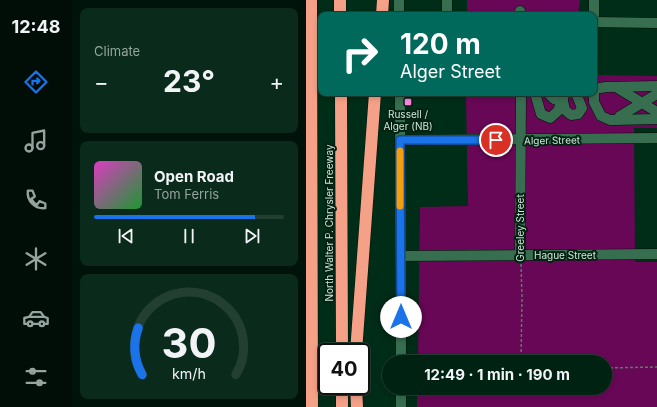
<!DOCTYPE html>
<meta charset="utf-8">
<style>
body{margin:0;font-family:Inter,sans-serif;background:#0a2a1b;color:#f1f3f6;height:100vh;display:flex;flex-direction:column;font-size:15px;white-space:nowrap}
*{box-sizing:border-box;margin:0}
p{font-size:13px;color:#95a49f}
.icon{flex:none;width:22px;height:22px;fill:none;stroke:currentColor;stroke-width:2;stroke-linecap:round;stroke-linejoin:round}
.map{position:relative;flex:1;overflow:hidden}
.drawer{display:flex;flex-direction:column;gap:8px;padding:8px;background:#00130a;width:234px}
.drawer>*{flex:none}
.banner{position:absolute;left:12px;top:12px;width:279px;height:84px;border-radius:8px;box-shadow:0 2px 6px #0003,0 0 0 1px #223f32;background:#00695c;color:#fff;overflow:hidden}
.speed{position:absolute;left:12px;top:343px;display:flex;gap:8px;font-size:20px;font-weight:700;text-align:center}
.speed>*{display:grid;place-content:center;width:52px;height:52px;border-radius:50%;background:#002212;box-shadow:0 2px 6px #0003,0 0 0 1px #223f32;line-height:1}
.speed .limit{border:2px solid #111;border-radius:6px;background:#fff;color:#111}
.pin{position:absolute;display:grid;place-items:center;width:34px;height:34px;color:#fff;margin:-17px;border:2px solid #fff;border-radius:50%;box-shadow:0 1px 4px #0007}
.me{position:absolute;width:44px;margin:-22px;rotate:0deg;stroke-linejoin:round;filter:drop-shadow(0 0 3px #0008)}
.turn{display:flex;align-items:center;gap:14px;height:84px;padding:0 16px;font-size:18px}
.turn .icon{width:52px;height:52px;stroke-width:2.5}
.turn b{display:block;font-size:28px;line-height:34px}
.big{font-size:30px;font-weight:700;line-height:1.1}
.drawer .tile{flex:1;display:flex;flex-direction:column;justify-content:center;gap:6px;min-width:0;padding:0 14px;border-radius:8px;background:#0a2a1b}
.drawer .dial{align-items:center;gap:0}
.dial svg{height:104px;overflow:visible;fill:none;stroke:#223f32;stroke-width:7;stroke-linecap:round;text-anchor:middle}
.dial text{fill:#f1f3f6;stroke:none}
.song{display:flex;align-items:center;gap:12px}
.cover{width:48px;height:48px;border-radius:6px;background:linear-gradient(135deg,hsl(310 70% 55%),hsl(130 70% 35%))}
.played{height:4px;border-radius:2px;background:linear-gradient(90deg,#1a73e8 85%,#223f32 85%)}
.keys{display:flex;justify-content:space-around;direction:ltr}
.heat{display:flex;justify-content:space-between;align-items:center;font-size:22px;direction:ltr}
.trip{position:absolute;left:76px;top:355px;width:230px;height:40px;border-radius:20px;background:#002212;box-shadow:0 2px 6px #0003,0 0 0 1px #223f32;font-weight:700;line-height:40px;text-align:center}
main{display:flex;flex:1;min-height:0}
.tab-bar{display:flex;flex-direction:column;width:72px;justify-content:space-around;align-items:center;background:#000e07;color:#95a49f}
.tab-bar .icon{width:28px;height:28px}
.tab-bar .current{color:#1a73e8}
.tab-bar b{font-size:18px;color:#f1f3f6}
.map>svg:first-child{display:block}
</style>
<main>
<nav class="tab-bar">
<b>12:48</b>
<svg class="icon current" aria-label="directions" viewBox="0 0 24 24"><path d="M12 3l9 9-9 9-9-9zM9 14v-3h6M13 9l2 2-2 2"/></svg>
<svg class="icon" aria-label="music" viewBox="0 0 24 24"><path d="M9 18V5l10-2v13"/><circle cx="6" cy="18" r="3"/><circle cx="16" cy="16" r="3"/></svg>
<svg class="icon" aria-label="phone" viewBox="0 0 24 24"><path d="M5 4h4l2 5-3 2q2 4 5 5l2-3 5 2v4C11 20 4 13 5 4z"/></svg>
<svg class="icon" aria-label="climate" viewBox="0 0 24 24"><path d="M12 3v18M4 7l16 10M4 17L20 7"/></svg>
<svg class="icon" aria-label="car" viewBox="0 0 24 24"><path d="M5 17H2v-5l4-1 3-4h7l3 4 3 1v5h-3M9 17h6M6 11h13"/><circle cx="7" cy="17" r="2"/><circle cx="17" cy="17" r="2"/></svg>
<svg class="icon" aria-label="filters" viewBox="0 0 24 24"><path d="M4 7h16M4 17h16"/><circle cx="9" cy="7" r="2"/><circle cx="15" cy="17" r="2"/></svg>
</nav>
<section class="drawer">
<div class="tile"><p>Climate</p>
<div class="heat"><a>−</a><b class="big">23°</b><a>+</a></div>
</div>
<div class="tile">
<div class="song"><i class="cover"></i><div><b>Open Road</b><p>Tom Ferris</p></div></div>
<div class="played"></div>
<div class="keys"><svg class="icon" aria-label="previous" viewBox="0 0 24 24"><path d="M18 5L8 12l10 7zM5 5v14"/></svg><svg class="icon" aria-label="pause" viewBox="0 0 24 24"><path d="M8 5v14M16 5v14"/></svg><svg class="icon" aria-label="next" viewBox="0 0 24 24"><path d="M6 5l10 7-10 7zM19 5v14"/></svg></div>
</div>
<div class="tile dial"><svg viewBox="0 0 100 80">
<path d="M14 69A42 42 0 1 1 86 69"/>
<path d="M14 69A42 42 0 0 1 11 33" stroke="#1a73e8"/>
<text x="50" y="56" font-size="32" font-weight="700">30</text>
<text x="50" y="72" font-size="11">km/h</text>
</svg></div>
</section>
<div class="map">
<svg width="351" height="407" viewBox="0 0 351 407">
<rect width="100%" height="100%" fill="#002d18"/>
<g fill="#680756">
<polygon points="161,0 274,0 272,15 161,15"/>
<polygon points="288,75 351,76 351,128 328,128 329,262 351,262 351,407 111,407 111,388 299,388 299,362 112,362 114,207 162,206 160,93 288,93"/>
</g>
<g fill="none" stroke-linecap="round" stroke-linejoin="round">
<defs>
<g id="minor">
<polyline points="93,0 93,15"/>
<polyline points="141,0 141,15"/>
<polyline points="288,0 288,15"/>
<polyline points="214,11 215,15"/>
<polyline points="288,22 351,23"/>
<polyline points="310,87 351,112"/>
<polyline points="288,89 300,87 351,86"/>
<polyline points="94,93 95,362"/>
<polyline points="229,93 235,114 244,118 252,111 259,93"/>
<polyline points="242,93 248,99 257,101"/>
<polyline points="288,93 288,102 295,116 304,120 351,119"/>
<polyline points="257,101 259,110 265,115 272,114 276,108 270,93"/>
<polyline points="311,120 314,116 351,94"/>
<polyline points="94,140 351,138"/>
<polyline points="214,255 215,93"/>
<polyline points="95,256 351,254"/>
<polyline points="95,388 95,407"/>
</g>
<g id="highway">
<polyline points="5,0 6,407"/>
<polyline points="34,0 34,15"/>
<polyline points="76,15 77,0"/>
<polyline points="35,93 36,352"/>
<polyline points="50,352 69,93"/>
<polyline points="36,386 36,407"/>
<polyline points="50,386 51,407"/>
</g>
</defs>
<use href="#minor" stroke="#001306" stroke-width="11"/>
<use href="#highway" stroke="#001306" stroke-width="13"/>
<g stroke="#577d69" stroke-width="1.5" stroke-dasharray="3 2" stroke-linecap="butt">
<polyline points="215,264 216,297 215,362"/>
<polyline points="299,368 351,367"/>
</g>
<use href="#minor" stroke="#376e50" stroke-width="10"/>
<use href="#highway" stroke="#f5a187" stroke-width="12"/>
</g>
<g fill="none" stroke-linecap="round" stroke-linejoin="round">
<defs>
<polyline id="route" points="95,317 94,140 190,140"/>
</defs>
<use href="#route" stroke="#114b97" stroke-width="10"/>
<use href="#route" stroke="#1a73e8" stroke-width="7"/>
<polyline stroke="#f59e0b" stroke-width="7" points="94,151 94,206"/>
</g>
<rect fill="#fe85df" stroke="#042112" stroke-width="1.5" x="98" y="98" width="8" height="8" rx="2"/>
<g text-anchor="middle" stroke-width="4" stroke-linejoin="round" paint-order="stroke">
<g font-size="10" fill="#cce8d6" stroke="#042112">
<text x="102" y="118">Russell /<tspan x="102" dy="12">Alger (NB)</tspan></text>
</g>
<g font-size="10" fill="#cce8d6" stroke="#042112">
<text transform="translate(246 140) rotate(-1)" y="4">Alger Street</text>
<text transform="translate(23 223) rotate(-90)" y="4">North Walter P. Chrysler Freeway</text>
<text transform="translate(214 228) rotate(-90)" y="4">Greeley Street</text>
<text x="259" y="259">Hague Street</text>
</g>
</g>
</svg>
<div class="speed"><div class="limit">40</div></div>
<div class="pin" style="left:190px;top:140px;background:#d93025"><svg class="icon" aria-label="arrive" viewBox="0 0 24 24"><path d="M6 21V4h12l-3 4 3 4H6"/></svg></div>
<svg class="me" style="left:95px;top:317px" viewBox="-20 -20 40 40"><circle r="19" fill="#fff"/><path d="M0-13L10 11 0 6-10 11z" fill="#1a73e8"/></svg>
<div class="trip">12:49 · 1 min · 190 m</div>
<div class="banner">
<div class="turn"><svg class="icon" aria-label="right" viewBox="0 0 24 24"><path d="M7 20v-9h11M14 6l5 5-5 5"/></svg><div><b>120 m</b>Alger Street</div></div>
</div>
</div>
</main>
